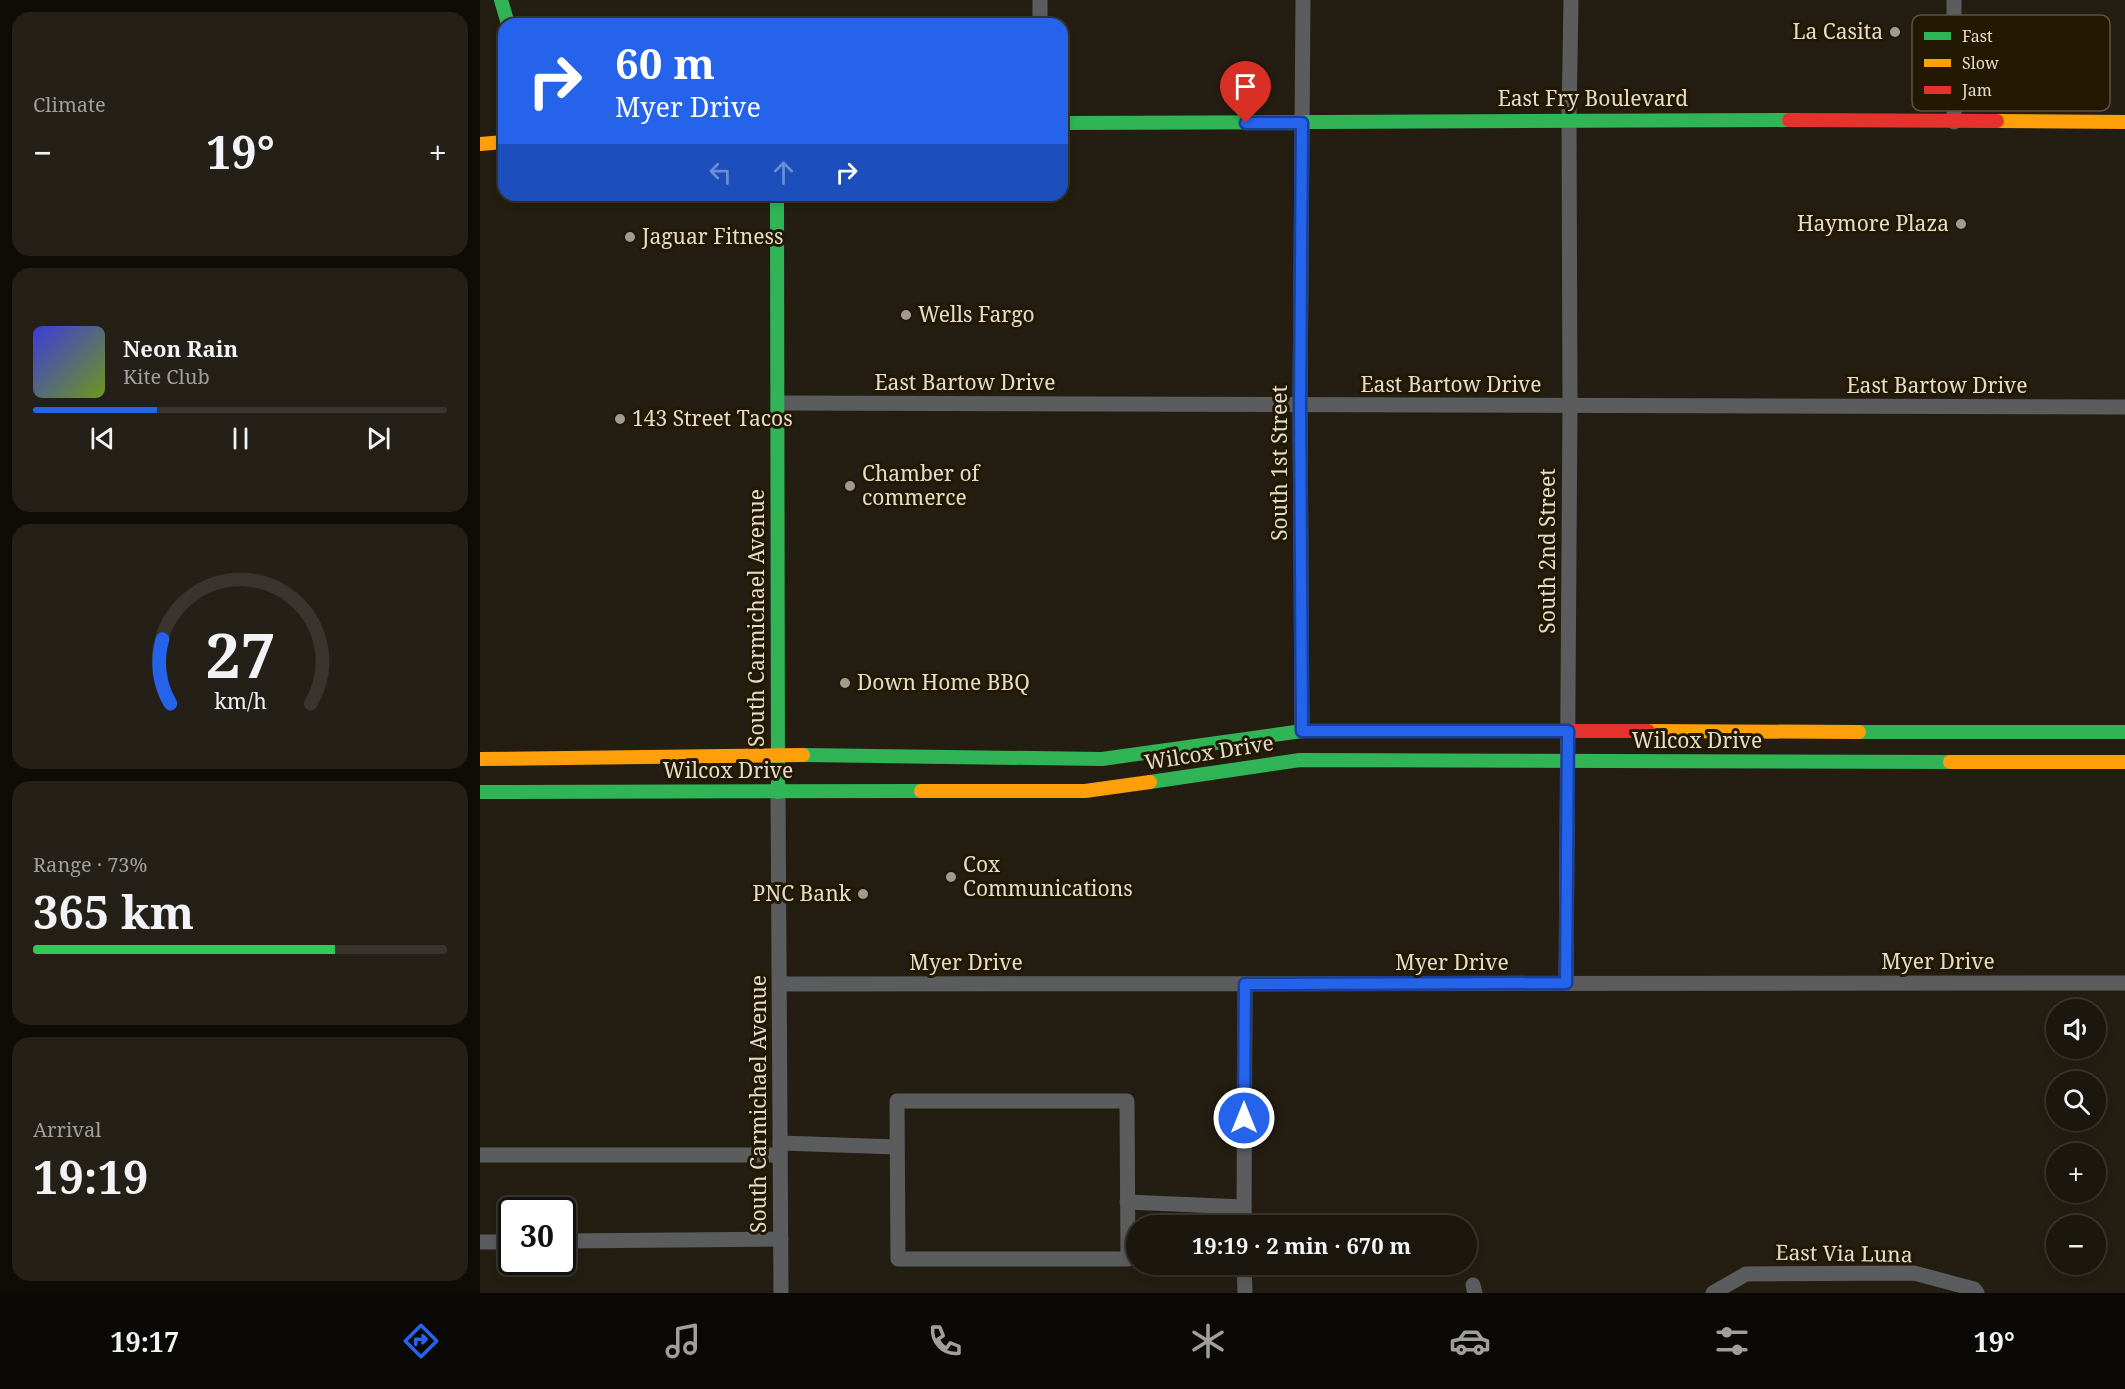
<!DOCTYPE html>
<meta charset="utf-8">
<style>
body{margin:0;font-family:"Noto Serif",serif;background:#241f17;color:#f1f3f6;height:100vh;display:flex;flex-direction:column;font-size:22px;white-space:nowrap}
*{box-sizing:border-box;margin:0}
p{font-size:20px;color:#a09f9e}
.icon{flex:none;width:33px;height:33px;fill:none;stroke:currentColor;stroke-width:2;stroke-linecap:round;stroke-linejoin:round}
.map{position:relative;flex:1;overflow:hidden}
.sheet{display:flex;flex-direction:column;gap:12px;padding:12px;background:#0f0c08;width:480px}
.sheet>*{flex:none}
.hud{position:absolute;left:18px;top:18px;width:570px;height:183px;border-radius:18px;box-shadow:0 3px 9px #0003,0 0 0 2px #39352e;background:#2563eb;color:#fff;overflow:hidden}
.controls{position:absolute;left:1566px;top:999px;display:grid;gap:12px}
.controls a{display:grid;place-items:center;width:60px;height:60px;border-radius:50%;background:#1b160e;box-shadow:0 3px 9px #0003,0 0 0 2px #39352e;font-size:30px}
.speed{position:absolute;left:18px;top:1197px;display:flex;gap:12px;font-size:30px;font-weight:700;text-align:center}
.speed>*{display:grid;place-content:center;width:78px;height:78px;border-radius:50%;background:#1b160e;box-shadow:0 3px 9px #0003,0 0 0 2px #39352e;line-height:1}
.speed .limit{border:3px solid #111;border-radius:9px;background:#fff;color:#111}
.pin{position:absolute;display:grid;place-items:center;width:51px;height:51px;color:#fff;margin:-62px -26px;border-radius:50% 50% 50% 0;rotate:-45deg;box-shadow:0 0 6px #0007}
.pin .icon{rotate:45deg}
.me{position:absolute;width:66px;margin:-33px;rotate:0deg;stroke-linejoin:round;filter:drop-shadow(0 0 4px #0008)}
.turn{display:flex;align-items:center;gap:21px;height:126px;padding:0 18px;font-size:27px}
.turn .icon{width:78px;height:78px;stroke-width:2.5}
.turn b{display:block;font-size:42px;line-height:51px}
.lanes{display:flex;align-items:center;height:57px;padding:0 18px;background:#0003;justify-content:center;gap:30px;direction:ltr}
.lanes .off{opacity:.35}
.big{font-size:45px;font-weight:700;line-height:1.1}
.sheet .widget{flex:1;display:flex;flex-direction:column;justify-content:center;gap:9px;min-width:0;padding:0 21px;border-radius:18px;background:#241f17}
.sheet .dial{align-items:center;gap:0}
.dial svg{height:156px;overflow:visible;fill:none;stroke:#39352e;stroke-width:7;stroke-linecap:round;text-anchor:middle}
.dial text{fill:#f1f3f6;stroke:none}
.song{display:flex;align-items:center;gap:18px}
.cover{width:72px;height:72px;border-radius:9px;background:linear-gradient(135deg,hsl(240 70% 55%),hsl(80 70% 35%))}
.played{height:6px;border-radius:3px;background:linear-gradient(90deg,#2563eb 30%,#39352e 30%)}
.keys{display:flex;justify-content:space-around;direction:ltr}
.heat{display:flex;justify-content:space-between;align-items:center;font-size:33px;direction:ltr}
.charge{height:9px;border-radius:4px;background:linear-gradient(90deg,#34c759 73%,#39352e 0)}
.trip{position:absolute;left:646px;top:1215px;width:351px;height:60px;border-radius:30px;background:#1b160e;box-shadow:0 3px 9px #0003,0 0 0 2px #39352e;font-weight:700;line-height:60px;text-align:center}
.tab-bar{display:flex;height:96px;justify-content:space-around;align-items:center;background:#0b0906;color:#a09f9e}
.tab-bar .icon{width:42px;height:42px}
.tab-bar .active{color:#2563eb}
.tab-bar b{font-size:27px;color:#f1f3f6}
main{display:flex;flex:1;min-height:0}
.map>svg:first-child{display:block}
</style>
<main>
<section class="sheet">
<div class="widget"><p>Climate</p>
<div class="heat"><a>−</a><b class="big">19°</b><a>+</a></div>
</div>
<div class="widget">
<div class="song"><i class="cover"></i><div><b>Neon Rain</b><p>Kite Club</p></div></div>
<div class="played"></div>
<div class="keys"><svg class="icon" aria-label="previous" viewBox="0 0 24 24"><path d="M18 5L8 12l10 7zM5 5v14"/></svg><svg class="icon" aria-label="pause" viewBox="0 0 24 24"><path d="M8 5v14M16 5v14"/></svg><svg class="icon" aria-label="next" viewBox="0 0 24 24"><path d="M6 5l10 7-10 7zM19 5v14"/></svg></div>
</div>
<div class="widget dial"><svg viewBox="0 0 100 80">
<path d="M14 69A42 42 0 1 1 86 69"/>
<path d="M14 69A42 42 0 0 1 10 36" stroke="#2563eb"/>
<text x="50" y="56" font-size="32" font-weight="700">27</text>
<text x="50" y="72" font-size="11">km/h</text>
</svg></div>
<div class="widget"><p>Range · 73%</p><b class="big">365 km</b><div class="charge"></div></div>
<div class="widget"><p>Arrival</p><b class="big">19:19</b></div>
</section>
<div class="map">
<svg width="1645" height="1293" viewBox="0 0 1645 1293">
<rect width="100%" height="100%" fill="#241e12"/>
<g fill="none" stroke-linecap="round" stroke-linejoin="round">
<g stroke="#5b5c5e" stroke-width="15">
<polyline points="560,0 560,24"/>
<polyline points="1474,122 1474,0"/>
<polyline points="298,403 1645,407"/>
<polyline points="822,731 820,405 823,0"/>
<polyline points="298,792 301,1293"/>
<polyline points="1086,983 1090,406 1089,119 1091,0"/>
<polyline points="300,984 1645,983"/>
<polygon points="417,1101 647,1101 648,1259 418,1259"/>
<polyline points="300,1143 417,1147"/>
<polyline points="0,1155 300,1155"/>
<polyline points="647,1202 764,1207"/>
<polyline points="764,1226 765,984"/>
<polyline points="82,1241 301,1239"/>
<polyline points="0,1242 32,1242"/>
<polyline points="764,1264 765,1293"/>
<polyline points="993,1285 995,1293"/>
<polyline points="1233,1293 1266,1274 1434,1273 1494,1289 1497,1293"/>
</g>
<g stroke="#30b455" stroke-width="14">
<polyline points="21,0 28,24"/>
<path d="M582,123c242,0 484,-4 727,-3"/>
<polyline points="297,195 298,792"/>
<polyline points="1379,732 1645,732"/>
<polyline points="323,755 622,759 822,731 972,731"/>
<polyline points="670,782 820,760 1470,762"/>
<polyline points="0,792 441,791"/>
</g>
<g stroke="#ff9f0a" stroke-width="14">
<polyline points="1517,121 1645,122"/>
<polyline points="0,144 24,142"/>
<polyline points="1168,731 1379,732"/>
<polyline points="0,759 323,755"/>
<polyline points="1470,762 1645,762"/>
<polyline points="441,791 605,791 670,782"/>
</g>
<g stroke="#e5322d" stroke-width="14">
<polyline points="1309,120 1517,121"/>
<polyline points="972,731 1168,731"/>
</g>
</g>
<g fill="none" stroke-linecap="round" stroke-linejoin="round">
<defs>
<polyline id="route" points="764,1118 765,984 1086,983 1088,731 822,731 820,405 822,123 766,123"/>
</defs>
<use href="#route" stroke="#184099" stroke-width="15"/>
<use href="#route" stroke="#2563eb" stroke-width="10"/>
</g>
<g fill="#a19a8d" stroke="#231802" stroke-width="2">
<circle cx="1415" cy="32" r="6"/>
<circle cx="1481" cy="224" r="6"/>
<circle cx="150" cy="237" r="6"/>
<circle cx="426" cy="315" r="6"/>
<circle cx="140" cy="419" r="6"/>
<circle cx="370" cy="486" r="6"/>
<circle cx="365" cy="683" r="6"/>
<circle cx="471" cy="877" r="6"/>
<circle cx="383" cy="894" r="6"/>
</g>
<g text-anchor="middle" stroke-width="6" stroke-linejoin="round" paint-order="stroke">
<g font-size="21" fill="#e4ddcf" stroke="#231802" text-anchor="start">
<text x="1403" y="39" text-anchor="end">La Casita</text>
<text x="1469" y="231" text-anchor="end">Haymore Plaza</text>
<text x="162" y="244">Jaguar Fitness</text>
<text x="438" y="322">Wells Fargo</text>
<text x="152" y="426">143 Street Tacos</text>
<text x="382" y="481">Chamber of<tspan x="382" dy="24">commerce</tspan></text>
<text x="377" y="690">Down Home BBQ</text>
<text x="483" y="872">Cox<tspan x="483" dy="24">Communications</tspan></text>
<text x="371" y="901" text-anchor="end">PNC Bank</text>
</g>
<g font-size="21" fill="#e4ddcf" stroke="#231802">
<text x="1113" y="106">East Fry Boulevard</text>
<text x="485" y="390">East Bartow Drive</text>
<text x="971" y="392">East Bartow Drive</text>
<text x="1457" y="393">East Bartow Drive</text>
<text transform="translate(800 463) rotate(-90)" y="7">South 1st Street</text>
<text transform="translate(1068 551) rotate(-90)" y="7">South 2nd Street</text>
<text transform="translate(277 618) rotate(-90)" y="7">South Carmichael Avenue</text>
<text x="1217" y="748">Wilcox Drive</text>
<text transform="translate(729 753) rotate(-9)" y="7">Wilcox Drive</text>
<text x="248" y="778">Wilcox Drive</text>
<text x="1458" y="969">Myer Drive</text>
<text x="486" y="970">Myer Drive</text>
<text x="972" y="970">Myer Drive</text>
<text transform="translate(279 1104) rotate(-90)" y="7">South Carmichael Avenue</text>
<text transform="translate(1364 1254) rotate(1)" y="7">East Via Luna</text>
</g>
</g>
<rect x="1432" y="15" width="198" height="96" rx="9" fill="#231802" stroke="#5d5340" stroke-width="1.5"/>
<rect x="1444" y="32" width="27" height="8" fill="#30b455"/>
<rect x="1444" y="59" width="27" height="8" fill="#ff9f0a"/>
<rect x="1444" y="86" width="27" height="8" fill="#e5322d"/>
<g font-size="16" fill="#e4ddcf">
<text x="1482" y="42">Fast</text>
<text x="1482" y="69">Slow</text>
<text x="1482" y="96">Jam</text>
</g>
</svg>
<div class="controls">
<a><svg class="icon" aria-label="sound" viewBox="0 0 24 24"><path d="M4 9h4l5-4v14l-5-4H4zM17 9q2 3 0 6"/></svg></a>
<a><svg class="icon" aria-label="search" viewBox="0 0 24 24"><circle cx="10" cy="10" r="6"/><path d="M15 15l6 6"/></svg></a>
<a>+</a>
<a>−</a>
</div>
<div class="speed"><div class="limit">30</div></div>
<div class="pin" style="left:766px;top:123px;background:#d93025"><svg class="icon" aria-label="arrive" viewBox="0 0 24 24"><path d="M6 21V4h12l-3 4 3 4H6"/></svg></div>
<svg class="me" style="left:764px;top:1118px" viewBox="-20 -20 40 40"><circle r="17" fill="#2563eb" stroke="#fff" stroke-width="3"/><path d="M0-11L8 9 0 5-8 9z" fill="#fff"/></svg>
<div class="trip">19:19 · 2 min · 670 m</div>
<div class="hud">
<div class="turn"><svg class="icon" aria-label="right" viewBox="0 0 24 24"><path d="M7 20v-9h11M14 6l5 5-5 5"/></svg><div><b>60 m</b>Myer Drive</div></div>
<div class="lanes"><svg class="icon off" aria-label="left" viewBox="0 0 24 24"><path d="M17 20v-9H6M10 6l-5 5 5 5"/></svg><svg class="icon off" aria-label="ahead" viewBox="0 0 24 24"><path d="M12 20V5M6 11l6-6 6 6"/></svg><svg class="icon" aria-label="right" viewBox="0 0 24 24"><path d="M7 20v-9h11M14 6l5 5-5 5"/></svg></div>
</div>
</div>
</main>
<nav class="tab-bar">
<b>19:17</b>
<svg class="icon active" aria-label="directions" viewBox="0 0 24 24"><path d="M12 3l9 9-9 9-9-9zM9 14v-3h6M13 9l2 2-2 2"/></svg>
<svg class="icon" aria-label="music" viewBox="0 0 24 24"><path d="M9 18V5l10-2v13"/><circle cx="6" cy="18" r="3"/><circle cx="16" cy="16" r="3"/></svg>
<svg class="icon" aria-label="phone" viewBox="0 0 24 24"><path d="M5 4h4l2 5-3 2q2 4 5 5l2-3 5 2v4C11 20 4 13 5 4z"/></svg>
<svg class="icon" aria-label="climate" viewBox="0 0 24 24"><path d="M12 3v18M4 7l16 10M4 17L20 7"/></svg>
<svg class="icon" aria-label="car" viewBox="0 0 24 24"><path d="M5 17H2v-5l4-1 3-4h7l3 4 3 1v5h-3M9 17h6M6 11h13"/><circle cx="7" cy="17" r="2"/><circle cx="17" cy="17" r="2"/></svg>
<svg class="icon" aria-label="filters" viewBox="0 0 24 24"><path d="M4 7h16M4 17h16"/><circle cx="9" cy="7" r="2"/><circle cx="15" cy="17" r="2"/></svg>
<b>19°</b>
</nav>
